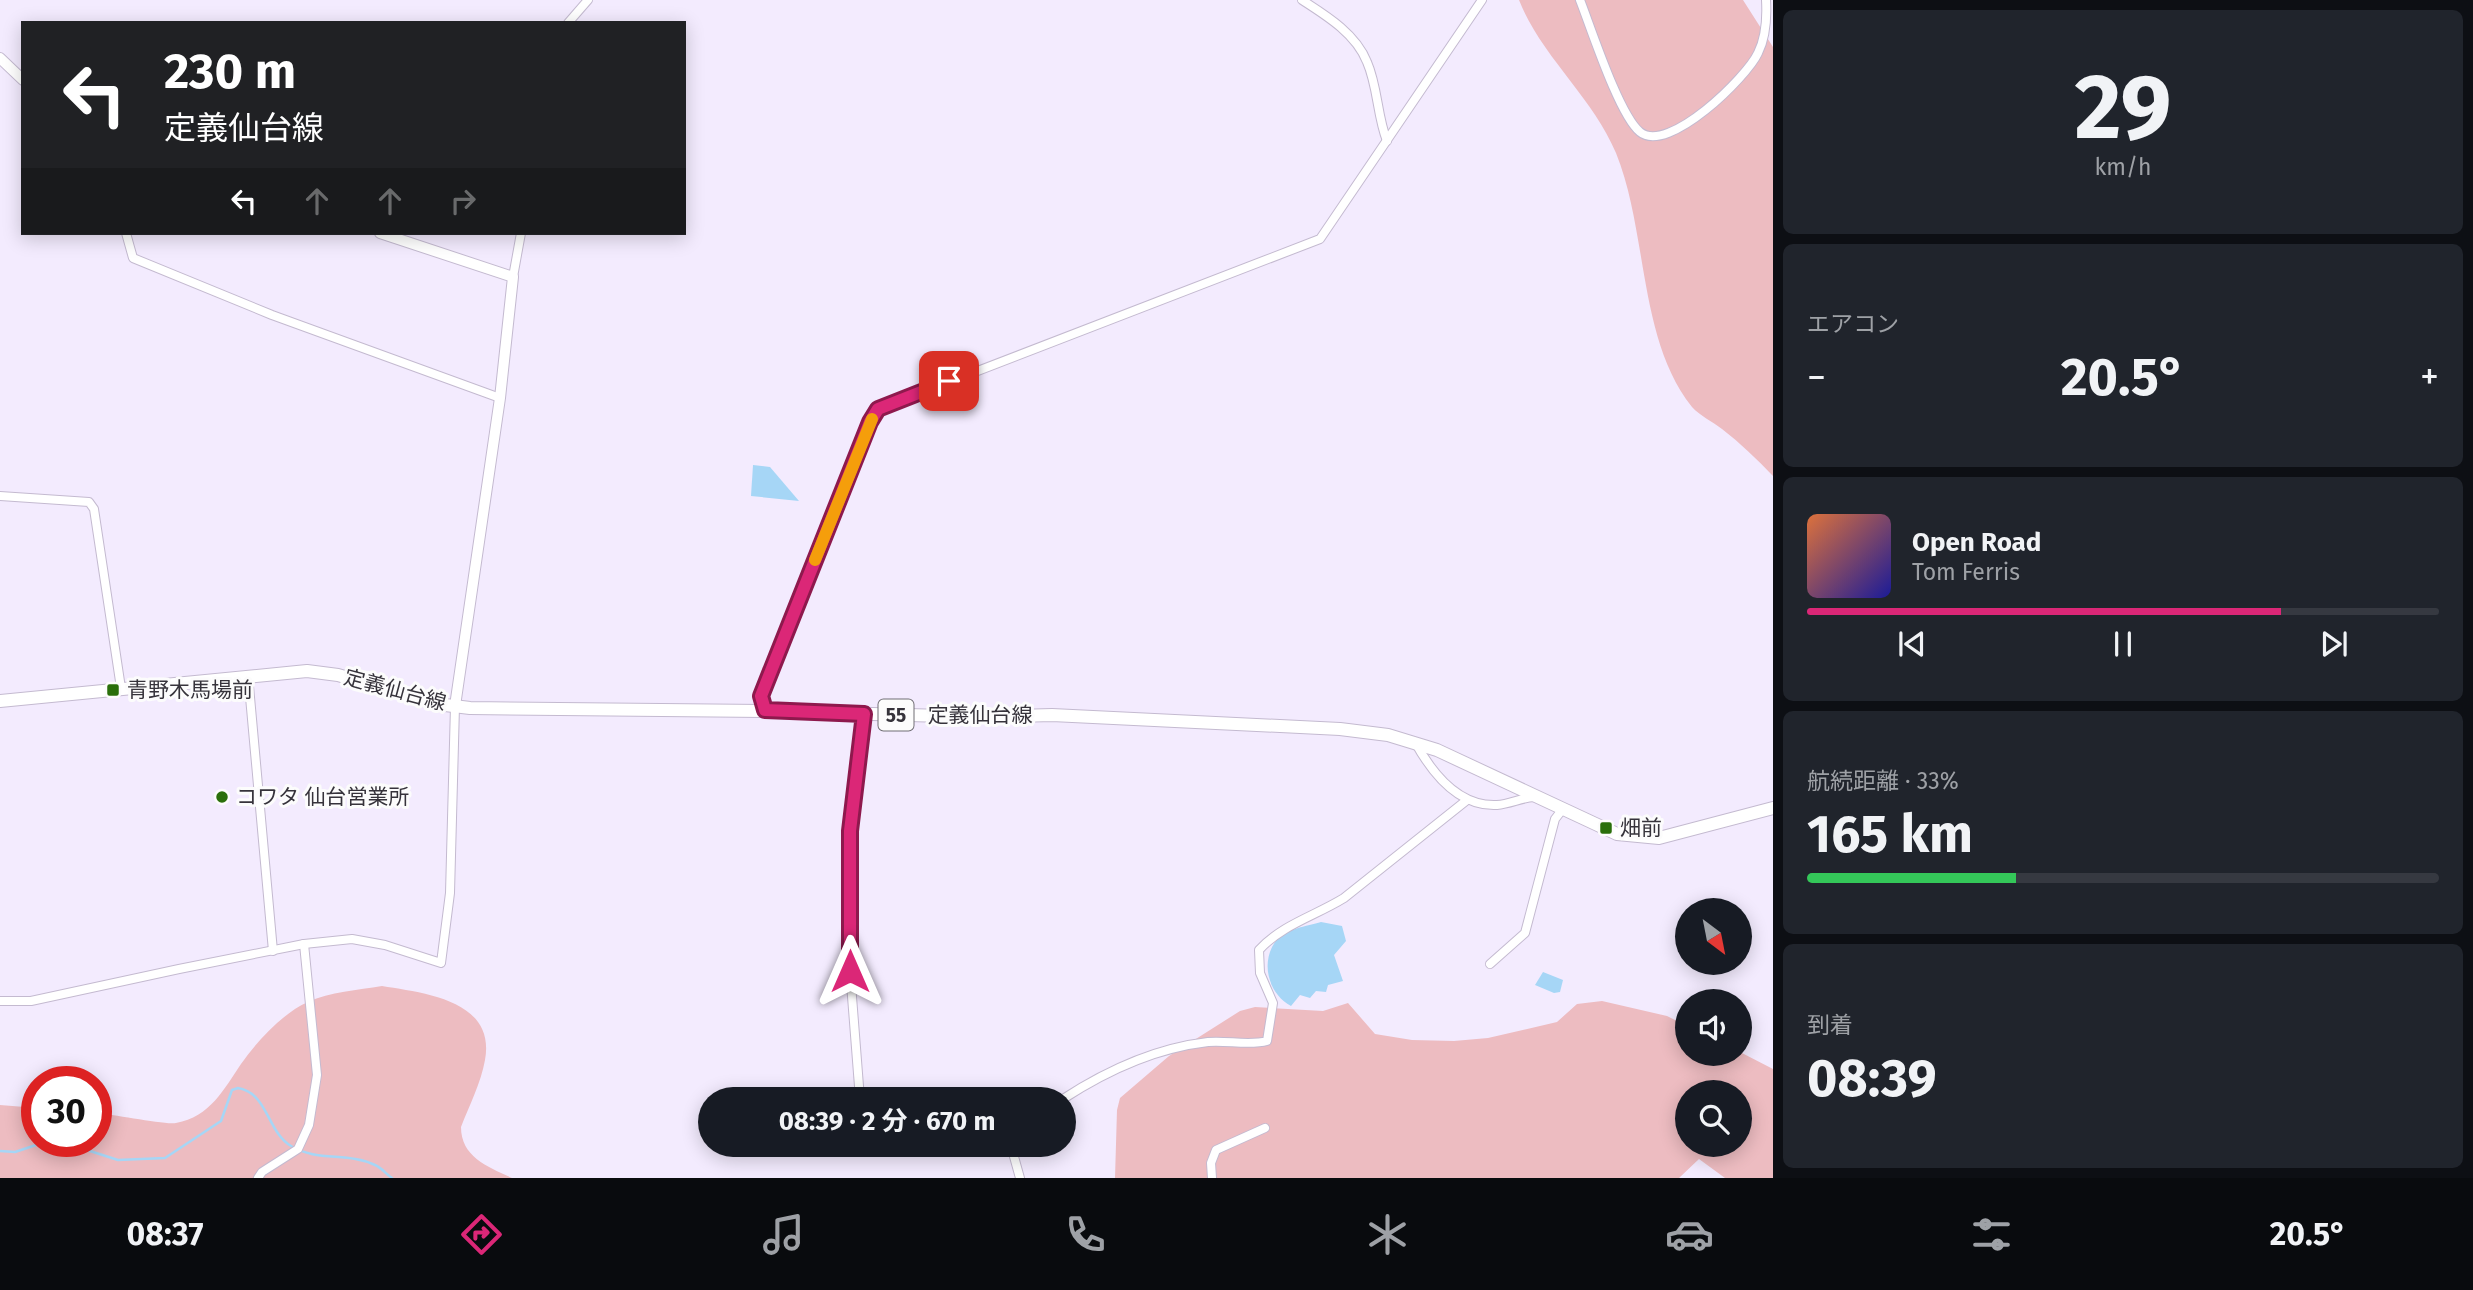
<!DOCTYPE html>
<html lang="ja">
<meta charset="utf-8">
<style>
body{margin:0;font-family:"Fira Sans","Noto Sans JP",sans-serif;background:#20242c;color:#f1f3f6;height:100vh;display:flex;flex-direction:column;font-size:26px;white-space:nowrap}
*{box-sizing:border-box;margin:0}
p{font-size:23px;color:#9ea1a6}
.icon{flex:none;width:38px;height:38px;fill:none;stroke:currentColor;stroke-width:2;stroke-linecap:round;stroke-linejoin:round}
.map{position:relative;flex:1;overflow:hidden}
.drawer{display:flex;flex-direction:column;gap:10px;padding:10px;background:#0d0f14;width:700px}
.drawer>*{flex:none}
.top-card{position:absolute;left:21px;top:21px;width:665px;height:214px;border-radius:0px;box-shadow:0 4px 18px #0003;background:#202124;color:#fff;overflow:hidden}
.needle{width:46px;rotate:148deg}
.tools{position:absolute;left:1675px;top:898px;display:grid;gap:14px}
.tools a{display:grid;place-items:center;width:77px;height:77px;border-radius:50%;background:#171b24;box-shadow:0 4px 18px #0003;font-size:35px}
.speed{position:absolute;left:21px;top:1066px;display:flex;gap:14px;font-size:35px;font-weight:700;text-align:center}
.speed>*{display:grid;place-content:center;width:91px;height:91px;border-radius:50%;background:#171b24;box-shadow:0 4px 18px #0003;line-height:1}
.speed .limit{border:10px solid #d22;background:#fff;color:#111}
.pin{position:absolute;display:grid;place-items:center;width:60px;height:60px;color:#fff;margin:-30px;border-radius:14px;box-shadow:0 4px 10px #0006}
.me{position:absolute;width:77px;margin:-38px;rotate:0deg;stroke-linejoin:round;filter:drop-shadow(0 0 5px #0008)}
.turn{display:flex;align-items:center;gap:24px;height:147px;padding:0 28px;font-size:32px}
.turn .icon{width:91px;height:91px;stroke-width:2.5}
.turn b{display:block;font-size:49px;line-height:60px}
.lanes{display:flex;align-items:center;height:66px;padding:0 28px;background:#0003;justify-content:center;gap:35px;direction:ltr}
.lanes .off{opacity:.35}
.big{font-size:52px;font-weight:700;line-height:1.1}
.drawer .tile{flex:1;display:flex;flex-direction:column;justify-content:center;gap:10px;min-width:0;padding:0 24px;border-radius:10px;background:#20242c}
.drawer .dial{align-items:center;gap:0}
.dial b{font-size:91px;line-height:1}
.song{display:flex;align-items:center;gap:21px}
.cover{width:84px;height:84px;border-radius:10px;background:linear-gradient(135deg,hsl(20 70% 55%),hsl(240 70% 35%))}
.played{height:7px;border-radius:4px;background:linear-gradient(90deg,#db2777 75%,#363941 75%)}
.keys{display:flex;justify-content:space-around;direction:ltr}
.heat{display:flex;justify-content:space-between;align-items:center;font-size:38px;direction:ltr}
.charge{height:10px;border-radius:5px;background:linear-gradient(90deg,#34c759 33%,#363941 0)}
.trip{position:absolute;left:698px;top:1087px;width:378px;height:70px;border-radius:35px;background:#171b24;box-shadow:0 4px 18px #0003;font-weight:700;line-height:70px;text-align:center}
.tab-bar{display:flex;height:112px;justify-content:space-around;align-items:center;background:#090b0e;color:#9ea1a6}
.tab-bar .icon{width:49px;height:49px}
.tab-bar .active{color:#db2777}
.tab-bar b{font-size:32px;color:#f1f3f6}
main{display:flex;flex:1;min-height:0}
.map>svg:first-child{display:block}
</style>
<main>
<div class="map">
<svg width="1773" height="1178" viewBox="0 0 1773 1178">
<rect width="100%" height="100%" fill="#f3ebfe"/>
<g fill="#edbcc1" fill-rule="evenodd">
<path d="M1519,0h224l30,47v429c-16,-17 -33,-33 -51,-47 -10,-8 -22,-13 -30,-22 -54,-68 -44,-175 -76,-254 -24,-57 -75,-97 -97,-153z"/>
<path d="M382,986c42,7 114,14 103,74 -4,23 -16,46 -24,67 0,30 27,40 51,51h-512v-73l37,3v33h59v-28c17,1 68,12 80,10 34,-6 48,-34 65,-59 16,-23 42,-51 67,-62 22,-10 50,-12 74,-16z"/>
<path d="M1602,1001l65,15 20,10v28l53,-2 33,17v109h-48l-26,-19 -20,19h-564l2,-68 3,-12 49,-42 71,-45 15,-4 68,4 25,-8 27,31 37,6 42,1 34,-3 69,-16 20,-18zM1687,1092h53v52h-53z"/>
</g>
<g fill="#a6d6f6">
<polygon points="753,465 770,467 799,501 751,496"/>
<path d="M1321,922l21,4 4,15 -12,14 9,26 -15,4 -2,7 -10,-1 -6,7 -10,-3 -9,11c-22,-12 -31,-42 -16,-64 8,-13 33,-16 46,-20z"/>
<polygon points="1543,972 1563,980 1560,992 1554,993 1535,985"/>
</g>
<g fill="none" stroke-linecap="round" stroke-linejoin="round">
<path stroke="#a6d6f6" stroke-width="2.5" d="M0,1151l15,1 27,-9 20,-1 56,18 47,-2 56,-37 11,-31 6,-2c30,5 29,44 53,58 26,16 57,6 84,19 7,3 11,9 17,13"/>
<defs>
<g id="street">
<path d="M1302,0c25,16 54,34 65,62 11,25 10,54 20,79"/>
<path d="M1580,0c11,28 39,115 60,132 28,23 107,-55 118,-79 8,-16 9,-36 8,-53"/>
<polyline points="568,23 588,0"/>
<polyline points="126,233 133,258 272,315 500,398"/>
<polyline points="513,277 521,233"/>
<polyline points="0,496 89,502 94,509 121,688"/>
<polyline points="248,675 273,951"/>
<polyline points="765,711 761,696 870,422 879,409 1320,239 1482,0"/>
<path d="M1415,742c17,31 44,65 82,63 13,-1 24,-7 37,-8"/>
<polyline points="1490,964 1525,933 1555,819 1562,810"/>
<polyline points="0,1001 31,1001 179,969 304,944 352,939 385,945 441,963 450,893 455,706"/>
<polyline points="860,1099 850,971 850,831 864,714"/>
<path d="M1063,1099c43,-28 93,-51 145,-57 18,-2 41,4 59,-1l6,-38 -13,-30 -1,-23c24,-26 56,-34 85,-52l123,-98"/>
<polyline points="949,1144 1012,1144"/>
<polyline points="1011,1146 1020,1178"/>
<polyline points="258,1178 262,1172 298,1149 309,1125 317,1075 304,944"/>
<polyline points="1212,1178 1211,1163 1216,1150 1265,1128"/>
</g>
<g id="secondary">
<polyline points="0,58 23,80"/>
<polyline points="380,233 513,277 500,398 455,706"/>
</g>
<polyline id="primary" points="0,701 307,671 338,675 437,704 470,708 765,711 980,717 1052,715 1340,729 1388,735 1437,750 1617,834 1659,838 1773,808"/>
</defs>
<use href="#street" stroke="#c4bad0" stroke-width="10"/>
<use href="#secondary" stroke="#c4bad0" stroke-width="12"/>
<use href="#primary" stroke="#c4bad0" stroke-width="14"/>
<use href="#street" stroke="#fff" stroke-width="8"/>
<use href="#secondary" stroke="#fff" stroke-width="10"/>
<use href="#primary" stroke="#fff" stroke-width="12"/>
</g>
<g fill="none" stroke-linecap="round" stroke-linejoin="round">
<defs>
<polyline id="route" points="850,971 850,831 864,714 765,710 761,696 870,422 878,409 949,381"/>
</defs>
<use href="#route" stroke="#8e194d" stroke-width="18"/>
<use href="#route" stroke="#db2777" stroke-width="12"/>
<polyline stroke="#f59e0b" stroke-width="12" points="815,560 872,419"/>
</g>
<g fill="#2a6f0b" stroke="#fcfcfc" stroke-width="2.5">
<rect x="106" y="683" width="14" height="14" rx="3.5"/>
<circle cx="222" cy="797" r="7"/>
<rect x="1599" y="821" width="14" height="14" rx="3.5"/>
</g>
<g text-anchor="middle" stroke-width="6" stroke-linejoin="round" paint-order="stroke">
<rect fill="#fcfcfc" stroke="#716f75" stroke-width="2" x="878.5" y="699.5" width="35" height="31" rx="5"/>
<g font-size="19" font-weight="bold" fill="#36333b">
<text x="896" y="722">55</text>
</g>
<g font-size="21" fill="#36333b" stroke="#fcfcfc" text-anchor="start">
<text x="127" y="697">青野木馬場前</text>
<text x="236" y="804">コワタ 仙台営業所</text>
<text x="1620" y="835">畑前</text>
</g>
<g font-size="21" fill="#36333b" stroke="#fcfcfc">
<text transform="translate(395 690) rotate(15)" y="7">定義仙台線</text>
<text x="980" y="722">定義仙台線</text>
</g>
</g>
</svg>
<div class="tools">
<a><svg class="needle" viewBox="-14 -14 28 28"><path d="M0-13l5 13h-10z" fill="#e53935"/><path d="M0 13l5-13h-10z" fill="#9ea1a6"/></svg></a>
<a><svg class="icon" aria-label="sound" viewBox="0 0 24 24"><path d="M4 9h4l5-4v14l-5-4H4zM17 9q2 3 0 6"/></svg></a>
<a><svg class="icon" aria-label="search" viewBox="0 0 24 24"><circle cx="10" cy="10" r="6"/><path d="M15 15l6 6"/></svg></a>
</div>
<div class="speed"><div class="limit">30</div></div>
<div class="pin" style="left:949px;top:381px;background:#d93025"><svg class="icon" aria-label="arrive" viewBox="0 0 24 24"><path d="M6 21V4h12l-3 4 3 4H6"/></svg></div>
<svg class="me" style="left:850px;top:971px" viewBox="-20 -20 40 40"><path d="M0-17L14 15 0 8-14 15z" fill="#db2777" stroke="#fff" stroke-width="4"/></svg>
<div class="trip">08:39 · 2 分 · 670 m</div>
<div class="top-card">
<div class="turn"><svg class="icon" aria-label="left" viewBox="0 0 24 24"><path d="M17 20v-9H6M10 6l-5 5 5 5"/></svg><div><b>230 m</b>定義仙台線</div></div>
<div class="lanes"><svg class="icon" aria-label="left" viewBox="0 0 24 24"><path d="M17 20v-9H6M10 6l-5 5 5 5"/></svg><svg class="icon off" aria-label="ahead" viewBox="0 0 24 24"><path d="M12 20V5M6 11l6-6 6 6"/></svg><svg class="icon off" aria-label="ahead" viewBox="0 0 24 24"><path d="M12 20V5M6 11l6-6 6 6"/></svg><svg class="icon off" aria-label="right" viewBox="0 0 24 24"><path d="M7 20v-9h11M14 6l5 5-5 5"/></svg></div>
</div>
</div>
<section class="drawer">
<div class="tile dial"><b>29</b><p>km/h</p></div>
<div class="tile"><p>エアコン</p>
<div class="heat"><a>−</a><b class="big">20.5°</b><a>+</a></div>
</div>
<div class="tile">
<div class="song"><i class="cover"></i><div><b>Open Road</b><p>Tom Ferris</p></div></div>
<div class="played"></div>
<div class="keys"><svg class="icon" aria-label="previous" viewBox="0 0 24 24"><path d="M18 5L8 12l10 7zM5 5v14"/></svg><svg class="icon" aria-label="pause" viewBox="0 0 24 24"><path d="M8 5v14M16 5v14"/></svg><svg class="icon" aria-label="next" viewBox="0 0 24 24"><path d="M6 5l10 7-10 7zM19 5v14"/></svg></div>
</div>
<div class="tile"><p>航続距離 · 33%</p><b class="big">165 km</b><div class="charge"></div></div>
<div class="tile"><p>到着</p><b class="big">08:39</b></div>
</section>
</main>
<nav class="tab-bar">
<b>08:37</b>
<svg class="icon active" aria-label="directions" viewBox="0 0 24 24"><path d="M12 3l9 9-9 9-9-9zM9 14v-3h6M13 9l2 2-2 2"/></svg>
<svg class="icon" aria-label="music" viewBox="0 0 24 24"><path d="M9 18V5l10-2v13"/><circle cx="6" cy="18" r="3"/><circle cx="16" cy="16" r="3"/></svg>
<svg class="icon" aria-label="phone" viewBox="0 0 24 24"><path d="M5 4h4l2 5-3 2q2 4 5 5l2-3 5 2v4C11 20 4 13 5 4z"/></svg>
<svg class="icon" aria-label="climate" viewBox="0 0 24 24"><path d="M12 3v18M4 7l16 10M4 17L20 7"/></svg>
<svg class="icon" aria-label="car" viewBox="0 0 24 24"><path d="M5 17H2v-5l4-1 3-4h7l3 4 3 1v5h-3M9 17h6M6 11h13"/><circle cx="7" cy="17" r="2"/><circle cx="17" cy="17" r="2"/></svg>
<svg class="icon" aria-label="filters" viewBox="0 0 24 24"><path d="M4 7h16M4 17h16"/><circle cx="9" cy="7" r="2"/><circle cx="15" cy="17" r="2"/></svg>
<b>20.5°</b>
</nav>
